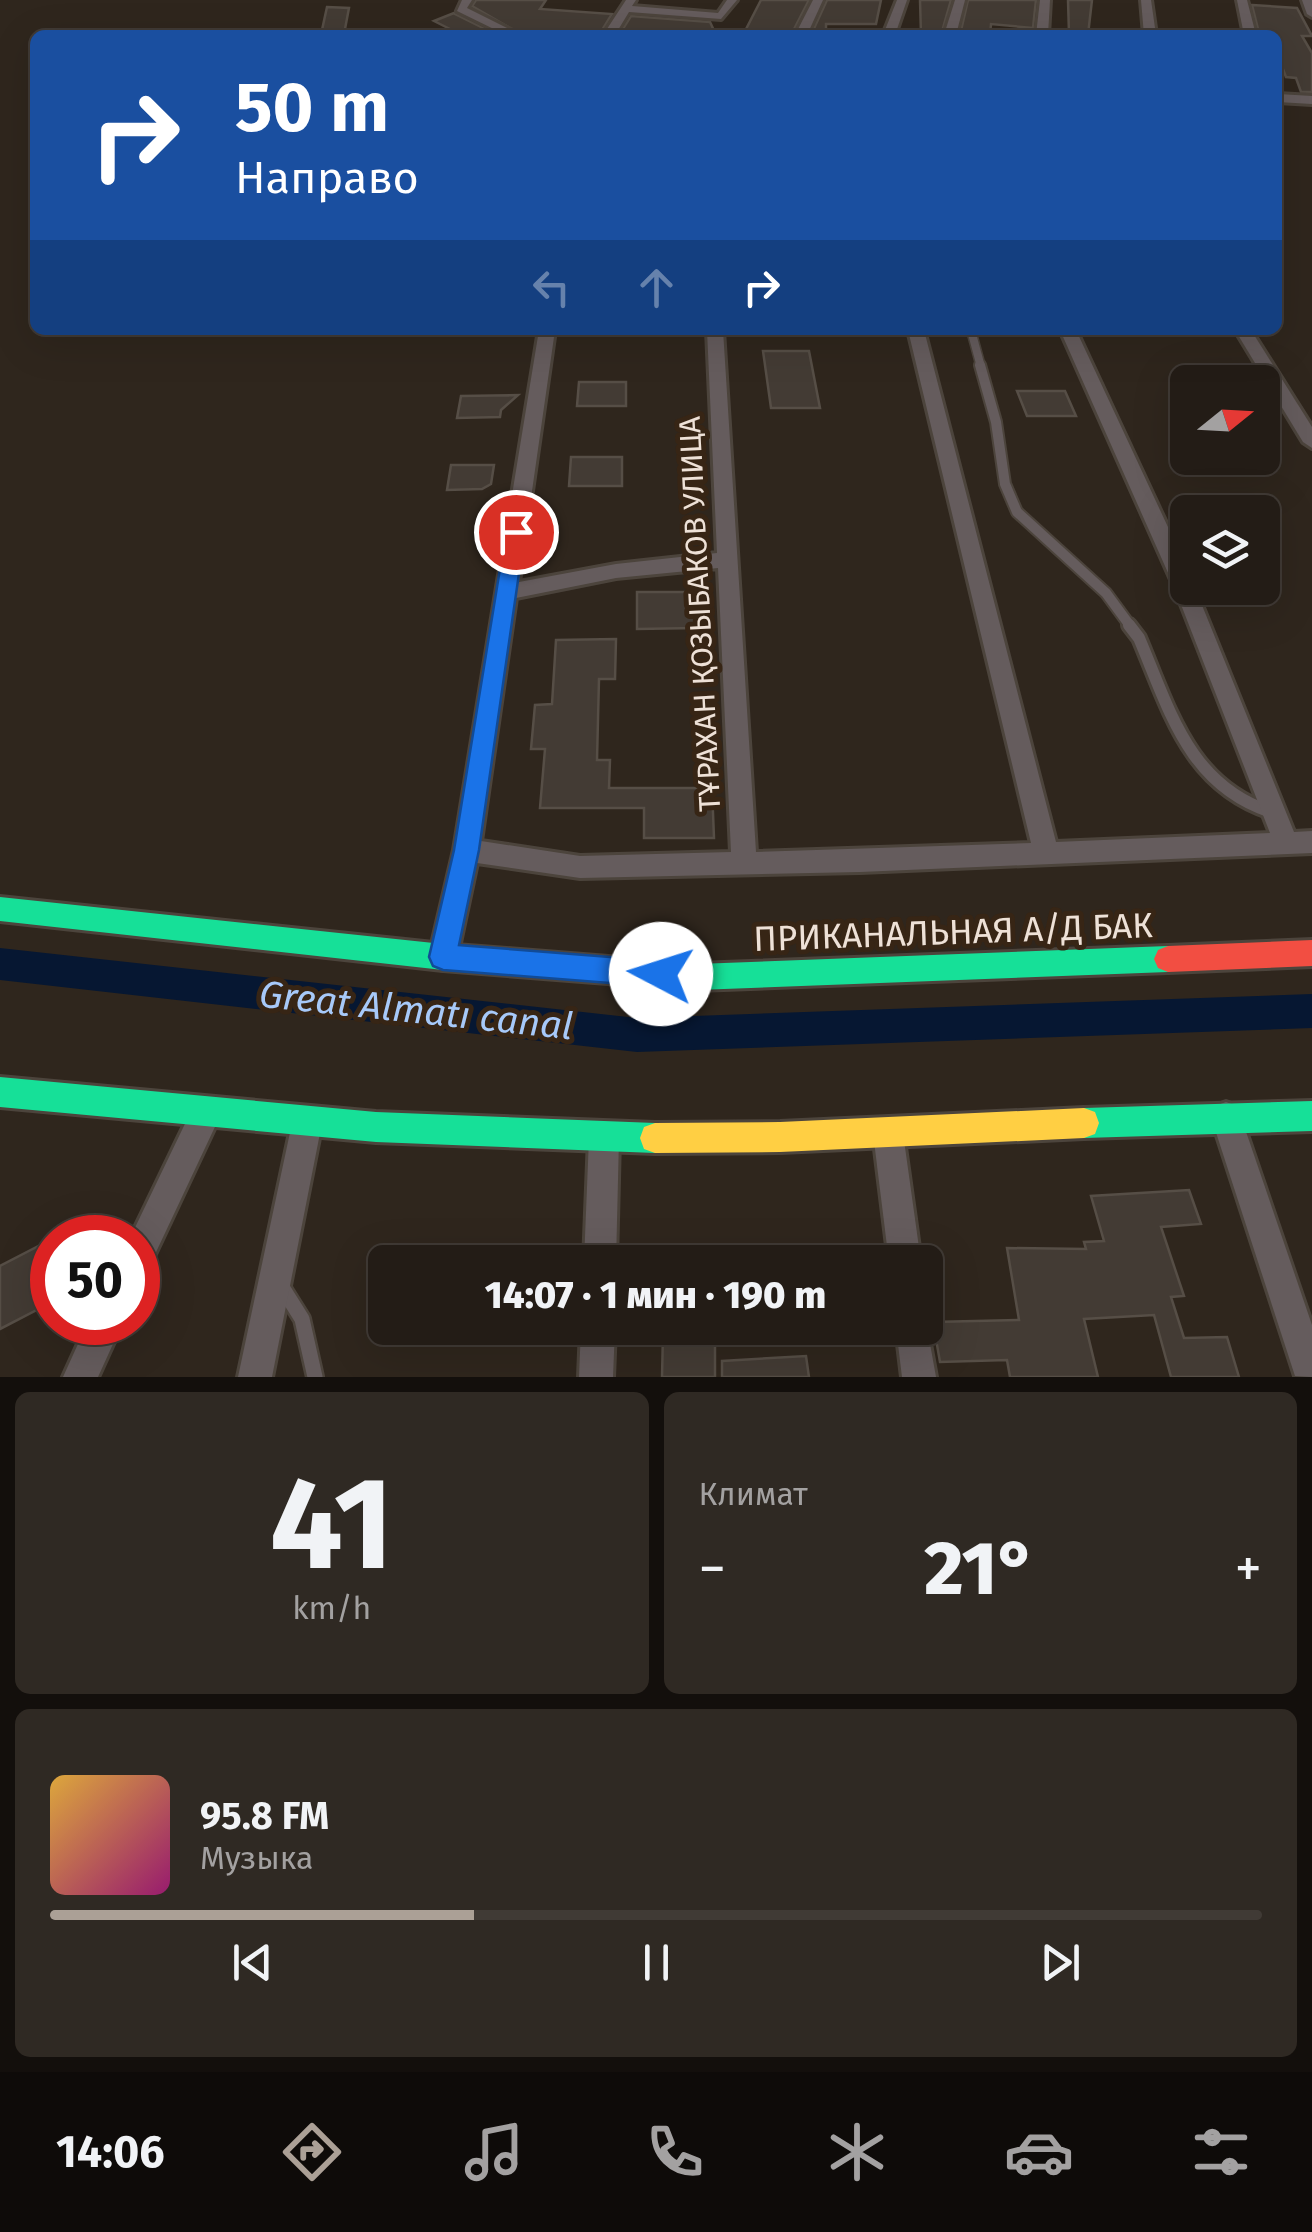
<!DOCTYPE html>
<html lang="ru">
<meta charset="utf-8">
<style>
body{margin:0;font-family:"Fira Sans",sans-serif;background:#2f2923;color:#f1f3f6;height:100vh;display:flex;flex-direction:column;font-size:38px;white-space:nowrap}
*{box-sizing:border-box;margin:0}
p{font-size:32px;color:#a3a1a1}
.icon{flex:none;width:55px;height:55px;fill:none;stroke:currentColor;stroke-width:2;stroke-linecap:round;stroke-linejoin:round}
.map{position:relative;height:1377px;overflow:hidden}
.panel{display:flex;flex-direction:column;gap:15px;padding:15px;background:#130f0c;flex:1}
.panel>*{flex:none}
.guide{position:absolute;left:30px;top:30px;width:1252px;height:305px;border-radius:15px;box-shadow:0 10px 40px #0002,0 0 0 2px #403a35;background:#1a4fa0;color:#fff;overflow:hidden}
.needle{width:65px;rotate:72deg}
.fabs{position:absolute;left:1170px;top:365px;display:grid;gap:20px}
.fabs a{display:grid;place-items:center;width:110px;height:110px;border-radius:15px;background:#231c16;box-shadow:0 10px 40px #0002,0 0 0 2px #403a35;font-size:50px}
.speed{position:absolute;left:30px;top:1215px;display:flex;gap:20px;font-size:50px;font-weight:700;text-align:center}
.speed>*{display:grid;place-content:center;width:130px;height:130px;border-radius:50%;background:#231c16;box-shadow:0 10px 40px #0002,0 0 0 2px #403a35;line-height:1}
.speed .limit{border:15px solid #d22;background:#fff;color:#111}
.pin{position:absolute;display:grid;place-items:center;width:85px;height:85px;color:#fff;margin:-42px;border:5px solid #fff;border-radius:50%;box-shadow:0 2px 10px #0007}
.me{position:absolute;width:110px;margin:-55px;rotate:275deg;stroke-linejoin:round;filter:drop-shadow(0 0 8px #0008)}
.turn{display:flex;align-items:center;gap:35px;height:210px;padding:0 40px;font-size:45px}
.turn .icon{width:130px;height:130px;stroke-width:2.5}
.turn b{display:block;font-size:70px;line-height:85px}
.lanes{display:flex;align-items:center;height:95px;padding:0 40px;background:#0003;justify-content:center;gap:50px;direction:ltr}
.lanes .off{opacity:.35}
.big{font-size:75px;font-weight:800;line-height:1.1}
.panel .card{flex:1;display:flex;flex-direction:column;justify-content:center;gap:15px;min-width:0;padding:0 35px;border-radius:15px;background:#2f2923}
.panel .dial{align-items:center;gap:0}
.dial b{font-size:130px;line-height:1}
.song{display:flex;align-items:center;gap:30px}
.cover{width:120px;height:120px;border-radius:15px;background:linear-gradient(135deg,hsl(40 70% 55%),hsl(320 70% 35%))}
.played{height:10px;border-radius:5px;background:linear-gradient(90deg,#aba096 35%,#403a35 35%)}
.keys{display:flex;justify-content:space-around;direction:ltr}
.heat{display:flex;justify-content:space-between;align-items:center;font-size:55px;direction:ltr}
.panel .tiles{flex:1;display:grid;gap:15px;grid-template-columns:1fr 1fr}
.card:last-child{grid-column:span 2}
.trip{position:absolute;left:368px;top:1245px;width:575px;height:100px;border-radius:15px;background:#231c16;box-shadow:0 10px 40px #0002,0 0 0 2px #403a35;font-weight:800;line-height:100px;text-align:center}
.dock{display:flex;height:160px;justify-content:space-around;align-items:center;background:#0e0b09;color:#a3a1a1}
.dock .icon{width:70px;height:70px}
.dock .current{color:#aba096}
.dock b{font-size:45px;color:#f1f3f6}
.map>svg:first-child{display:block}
</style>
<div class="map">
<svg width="1312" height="1377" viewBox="0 0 1312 1377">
<rect width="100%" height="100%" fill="#2f261d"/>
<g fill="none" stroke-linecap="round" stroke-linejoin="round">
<polygon fill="#061732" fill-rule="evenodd" points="0,948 637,1018 1312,994 1312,1028 637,1052 0,980"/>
</g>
<g fill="#433b34" stroke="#564e46" stroke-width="2.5">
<polygon points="476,0 546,0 540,9 612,14 599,35 522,35 472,6"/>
<polygon points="761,0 809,0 791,35 743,35"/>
<polygon points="827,0 881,0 876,24 826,24 826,35 811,35"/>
<polygon points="920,0 951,0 941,35 921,35"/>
<polygon points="968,0 1036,0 1033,28 991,24 990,35 960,35"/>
<polygon points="1068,0 1092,0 1088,35 1069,34"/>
<polygon points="1252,5 1297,8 1312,36 1302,36 1312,53 1312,92 1301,92 1296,78 1286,77 1278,56 1278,35 1258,29"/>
<polygon points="327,7 349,8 345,29 322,30"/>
<polygon points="454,13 455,14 497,35 462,35 434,21"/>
<polygon points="631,16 710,22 716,35 619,35"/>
<polygon points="763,351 809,351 820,408 771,408"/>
<polygon points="579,382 626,382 626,406 577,406"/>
<polygon points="1017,391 1065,391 1076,416 1027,416"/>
<polygon points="518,395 501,410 500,417 457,418 461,396"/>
<polygon points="571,457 622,457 622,486 569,486"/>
<polygon points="451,465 494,465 491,484 482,489 447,490"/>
<polygon points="637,592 695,592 697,628 637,629"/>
<polygon points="616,639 615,679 599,679 597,760 610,760 609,788 712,788 714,838 644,838 644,808 540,808 545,749 531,749 535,705 552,704 556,640"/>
<polygon points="1189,1190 1201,1224 1161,1227 1184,1296 1171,1297 1184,1338 1227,1337 1239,1377 1171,1377 1154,1315 1084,1319 1098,1377 1010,1377 1007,1360 940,1362 933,1322 1019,1320 1007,1248 1086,1249 1084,1242 1104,1241 1091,1196"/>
<polygon points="52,1239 52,1302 0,1329 0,1266"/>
<polygon points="663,1333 715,1335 715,1377 662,1377"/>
<polygon points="806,1356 809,1377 722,1377 722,1361"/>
</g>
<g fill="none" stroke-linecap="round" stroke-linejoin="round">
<defs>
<polyline id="lane-far3" points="971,330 981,367"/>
<polyline id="lane-far2" points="980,365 996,422 1005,484 1017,512 1106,593 1131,627"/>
<path id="lane-far1" d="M1129,625l10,13c31,73 50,147 132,174"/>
<polyline id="lane" points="280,1284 302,1319 315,1377"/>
<g id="street">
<polygon points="462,0 472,0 467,8 519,34 506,35 457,11"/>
<polygon points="626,0 636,0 632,6 718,13 727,0 737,0 721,19 629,12 615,35 603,35"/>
<polygon points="813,0 823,0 807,35 795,35"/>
<polygon points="897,0 907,0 895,35 883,35"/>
<polygon points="955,0 965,0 956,35 944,35"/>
<polygon points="1040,0 1050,0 1048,35 1036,35"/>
<polygon points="1141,0 1151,0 1156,35 1144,35"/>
<polygon points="1237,0 1247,0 1256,35 1244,35"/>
<polygon points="1302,0 1312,0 1312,17 1307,14"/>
<polygon points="1278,94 1312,96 1312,104 1278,102"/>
<path d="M539,330h16l-36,252 97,-18 101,-11 -10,-223h16l33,522 275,-9 -123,-513h16l132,512 214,-9 -97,-249 -113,-254h16l112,240v18h7l99,244 18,-1v22l-452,19 -280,6 -103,-15 -20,94 -4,9 -10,4 -10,-4 -4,-9 25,-107zM718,568l13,284 -151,4 -99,-15 35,-243 100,-20z"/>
<polygon points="1235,330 1251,330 1312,427 1312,448 1303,442"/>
<polygon points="206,1099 217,1103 221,1114 149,1267 138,1272 138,1238 130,1238 195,1103"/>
<polygon points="1226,1102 1237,1106 1241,1117 1312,1325 1312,1377 1295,1376 1211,1117 1215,1106"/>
<polygon points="307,1108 318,1112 322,1123 272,1377 238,1377 292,1123 296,1112"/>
<polygon points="888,1118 899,1122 903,1133 921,1262 889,1262 873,1133 877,1122"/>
<polygon points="604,1123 615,1127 619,1138 616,1262 584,1262 589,1138 593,1127"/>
<polygon points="925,1316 936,1377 902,1377 896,1328 925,1328"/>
<polygon points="88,1322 123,1322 98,1377 63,1377"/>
<polygon points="581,1328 615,1328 613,1377 579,1377"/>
</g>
<g id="fast">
<polygon points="0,897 443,944 697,964 1168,946 1178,950 1182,959 1178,968 1168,972 697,990 443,970 0,921"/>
<polygon points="0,1077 376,1112 655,1123 666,1127 670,1138 666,1149 655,1153 376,1142 0,1107"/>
<polygon points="1312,1101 1312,1131 1084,1138 1073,1134 1069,1123 1073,1112 1084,1108"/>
</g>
<polygon id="slow" points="1084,1108 1095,1112 1099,1123 1095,1134 1084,1138 780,1152 655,1153 644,1149 640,1138 644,1127 655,1123 780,1122"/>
<polygon id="jam" points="1312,940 1312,966 1168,972 1158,968 1154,959 1158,950 1168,946"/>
</defs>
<use href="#lane-far3" stroke="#4c443c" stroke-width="11"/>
<use href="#lane-far2" stroke="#4c443c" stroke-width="14"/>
<use href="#lane-far1" stroke="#4c443c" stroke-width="18"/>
<use href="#lane" stroke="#4c443c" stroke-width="20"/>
<use href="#street" stroke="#4c443c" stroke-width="6"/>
<use href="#fast" stroke="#4c443c" stroke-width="6"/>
<use href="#slow" stroke="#4c443c" stroke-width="6"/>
<use href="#jam" stroke="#4c443c" stroke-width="6"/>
<use href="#lane-far3" stroke="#655c5d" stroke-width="8"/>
<use href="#lane-far2" stroke="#655c5d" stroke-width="10"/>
<use href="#lane-far1" stroke="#655c5d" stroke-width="12"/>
<use href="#lane" stroke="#655c5d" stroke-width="15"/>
<use href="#street" fill="#655c5d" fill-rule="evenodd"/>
<use href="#fast" fill="#16e098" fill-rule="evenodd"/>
<use href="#slow" fill="#ffcf43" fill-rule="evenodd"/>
<use href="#jam" fill="#f24e42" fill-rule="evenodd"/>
</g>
<polygon fill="#1a73e8" stroke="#114b97" stroke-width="2.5" points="516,525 525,532 479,850 459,945 661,961 671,965 675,974 671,983 661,987 443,970 433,966 429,957 454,850 506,532"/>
<g text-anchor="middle" stroke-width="10" stroke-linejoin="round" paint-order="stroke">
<g font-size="30" fill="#eee1d7" stroke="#372515">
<text transform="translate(700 614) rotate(-93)" y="10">ТҰРАХАН ҚОЗЫБАКОВ УЛИЦА</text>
</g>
<g font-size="35" fill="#eee1d7" stroke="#372515">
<text transform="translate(953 932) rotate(-2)" y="12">ПРИКАНАЛЬНАЯ А/Д БАК</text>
</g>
<g font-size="38" font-style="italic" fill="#a7c9f9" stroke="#372515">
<text transform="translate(416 1010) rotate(6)" y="13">Great Almatı canal</text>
</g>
</g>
</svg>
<div class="fabs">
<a><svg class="needle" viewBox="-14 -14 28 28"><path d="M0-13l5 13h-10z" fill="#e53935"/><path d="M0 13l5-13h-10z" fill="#a3a1a1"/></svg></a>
<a><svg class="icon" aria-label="layers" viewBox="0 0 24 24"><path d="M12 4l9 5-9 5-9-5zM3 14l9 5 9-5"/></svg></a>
</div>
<div class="speed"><div class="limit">50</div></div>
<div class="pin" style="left:516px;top:532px;background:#d93025"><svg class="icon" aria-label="arrive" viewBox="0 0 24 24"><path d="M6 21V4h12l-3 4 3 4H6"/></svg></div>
<svg class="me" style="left:661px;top:974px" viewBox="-20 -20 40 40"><circle r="19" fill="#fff"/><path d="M0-13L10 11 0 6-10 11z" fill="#1a73e8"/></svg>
<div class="trip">14:07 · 1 мин · 190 m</div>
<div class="guide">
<div class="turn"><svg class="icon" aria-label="right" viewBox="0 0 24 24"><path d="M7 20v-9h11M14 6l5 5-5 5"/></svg><div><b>50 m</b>Направо</div></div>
<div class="lanes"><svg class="icon off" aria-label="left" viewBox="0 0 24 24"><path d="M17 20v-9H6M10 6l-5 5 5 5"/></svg><svg class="icon off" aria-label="ahead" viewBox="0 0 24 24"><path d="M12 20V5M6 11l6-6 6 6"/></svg><svg class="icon" aria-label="right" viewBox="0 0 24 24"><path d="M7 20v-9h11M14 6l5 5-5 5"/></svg></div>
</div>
</div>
<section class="panel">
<div class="tiles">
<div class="card dial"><b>41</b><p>km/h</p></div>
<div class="card"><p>Климат</p>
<div class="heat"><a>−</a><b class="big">21°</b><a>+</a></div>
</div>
<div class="card">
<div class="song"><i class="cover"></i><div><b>95.8 FM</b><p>Музыка</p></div></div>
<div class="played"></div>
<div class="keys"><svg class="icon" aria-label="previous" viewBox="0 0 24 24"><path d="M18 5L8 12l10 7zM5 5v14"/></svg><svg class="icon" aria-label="pause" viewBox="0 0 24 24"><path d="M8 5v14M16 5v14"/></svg><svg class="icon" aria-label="next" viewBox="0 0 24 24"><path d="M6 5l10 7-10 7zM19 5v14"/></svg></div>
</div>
</div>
</section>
<nav class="dock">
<b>14:06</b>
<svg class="icon current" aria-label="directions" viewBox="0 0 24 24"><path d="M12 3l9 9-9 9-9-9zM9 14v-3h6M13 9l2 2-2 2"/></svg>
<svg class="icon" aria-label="music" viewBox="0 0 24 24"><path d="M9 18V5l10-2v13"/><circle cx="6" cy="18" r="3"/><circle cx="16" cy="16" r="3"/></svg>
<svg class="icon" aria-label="phone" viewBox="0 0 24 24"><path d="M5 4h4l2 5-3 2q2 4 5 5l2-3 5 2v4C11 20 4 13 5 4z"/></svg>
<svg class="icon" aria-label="climate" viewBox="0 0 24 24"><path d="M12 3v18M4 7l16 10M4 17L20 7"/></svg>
<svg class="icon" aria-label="car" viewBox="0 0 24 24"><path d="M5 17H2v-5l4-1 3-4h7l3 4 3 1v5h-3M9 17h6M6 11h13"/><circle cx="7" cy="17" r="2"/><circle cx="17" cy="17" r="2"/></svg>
<svg class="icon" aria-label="filters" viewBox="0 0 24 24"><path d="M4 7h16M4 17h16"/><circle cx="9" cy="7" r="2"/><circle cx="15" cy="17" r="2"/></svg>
</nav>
